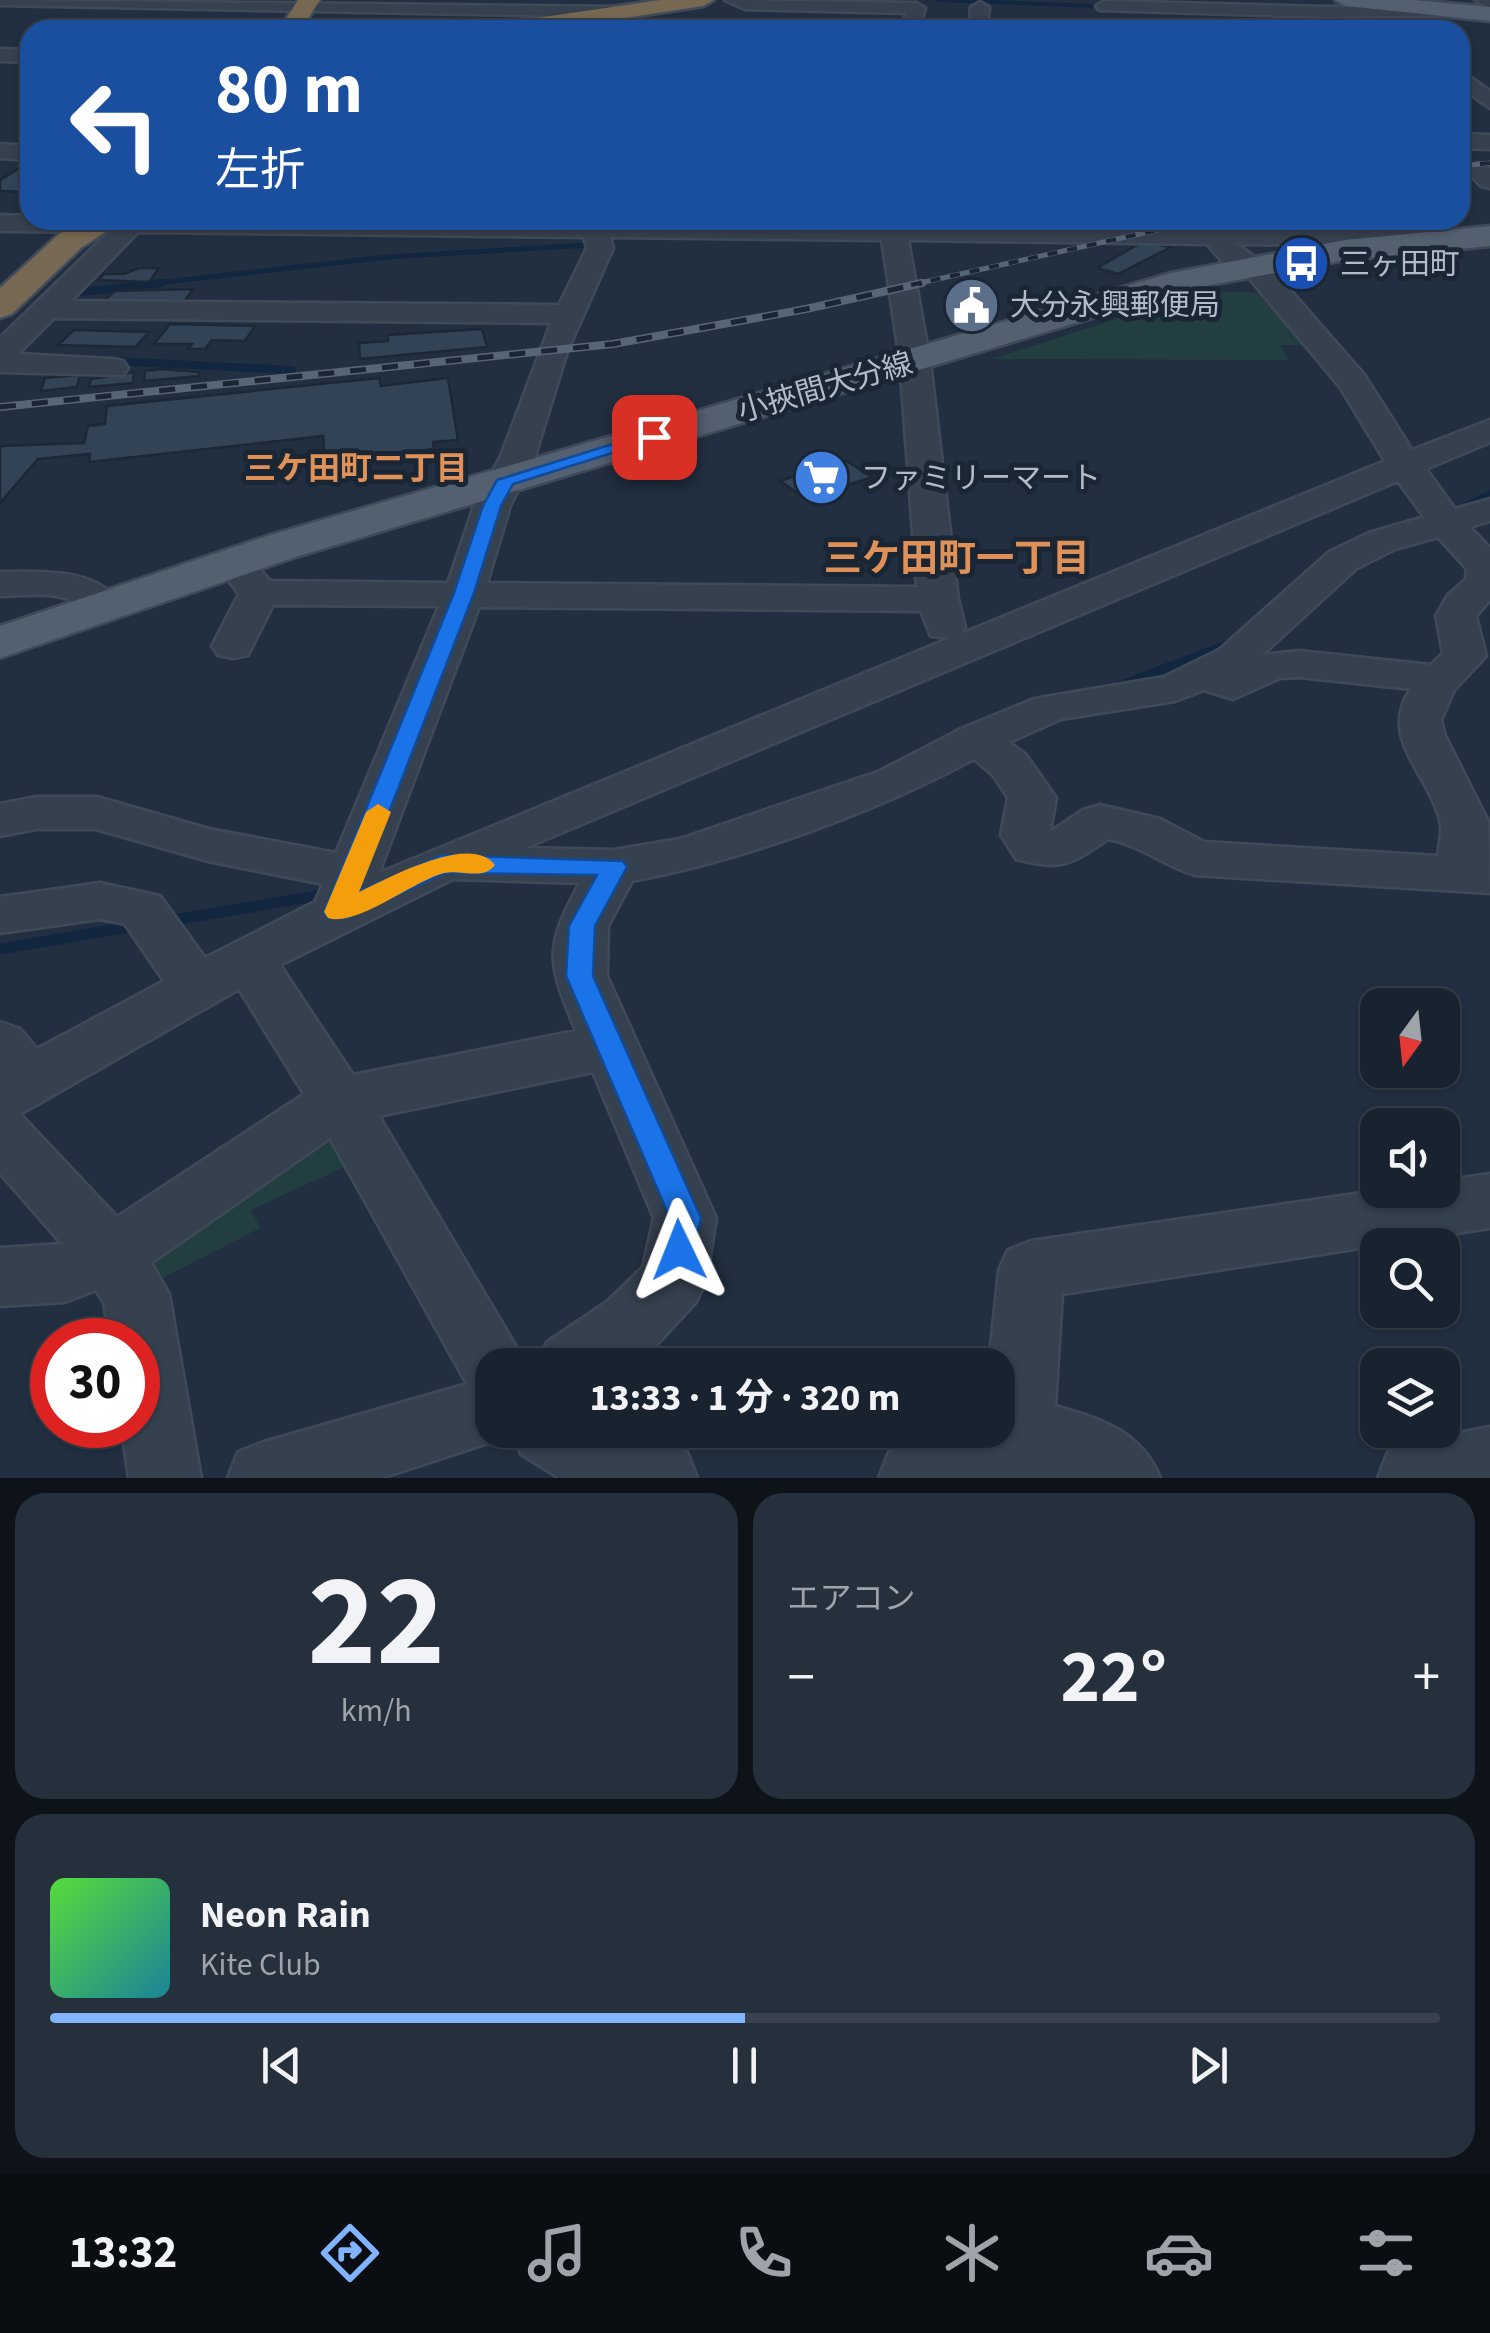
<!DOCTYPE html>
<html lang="ja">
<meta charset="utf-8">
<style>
body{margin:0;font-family:"Source Sans 3","Noto Sans JP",sans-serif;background:#262f3c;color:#f1f3f6;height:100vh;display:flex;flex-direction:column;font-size:38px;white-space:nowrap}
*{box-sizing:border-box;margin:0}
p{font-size:32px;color:#9fa4ab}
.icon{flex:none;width:55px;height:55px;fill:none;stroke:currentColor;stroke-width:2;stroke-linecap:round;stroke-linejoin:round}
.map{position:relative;height:1478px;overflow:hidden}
.panel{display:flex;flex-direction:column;gap:15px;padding:15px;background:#0e131a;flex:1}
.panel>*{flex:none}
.top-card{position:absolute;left:20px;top:20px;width:1450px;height:210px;border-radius:30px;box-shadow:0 2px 8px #0004,0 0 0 2px #37404c;background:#1a4fa0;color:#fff;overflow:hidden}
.needle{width:65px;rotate:195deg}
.tools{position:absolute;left:1360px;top:988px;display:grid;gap:20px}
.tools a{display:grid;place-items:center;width:100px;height:100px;border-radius:20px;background:#192330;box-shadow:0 2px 8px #0004,0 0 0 2px #37404c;font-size:50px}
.speed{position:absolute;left:30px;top:1318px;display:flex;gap:20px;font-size:50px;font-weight:700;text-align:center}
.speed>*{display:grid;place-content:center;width:130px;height:130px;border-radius:50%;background:#192330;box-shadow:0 2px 8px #0004,0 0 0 2px #37404c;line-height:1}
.speed .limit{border:15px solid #d22;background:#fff;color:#111}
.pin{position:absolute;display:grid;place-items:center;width:85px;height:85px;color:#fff;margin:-42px;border-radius:20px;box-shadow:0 5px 15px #0006}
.me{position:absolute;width:110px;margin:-55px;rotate:358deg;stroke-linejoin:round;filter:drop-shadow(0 0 8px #0008)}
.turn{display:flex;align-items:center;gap:35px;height:210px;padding:0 30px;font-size:45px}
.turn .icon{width:130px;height:130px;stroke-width:2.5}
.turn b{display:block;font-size:70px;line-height:85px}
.big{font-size:75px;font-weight:700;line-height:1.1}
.panel .widget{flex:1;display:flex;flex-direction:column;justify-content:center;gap:15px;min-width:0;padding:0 35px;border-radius:30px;background:#262f3c}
.panel .dial{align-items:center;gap:0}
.dial b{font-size:130px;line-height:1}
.song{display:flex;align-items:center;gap:30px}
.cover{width:120px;height:120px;border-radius:15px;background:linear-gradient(135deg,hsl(110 70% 55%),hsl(190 70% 35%))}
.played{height:10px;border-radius:5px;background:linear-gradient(90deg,#82b3ff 50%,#37404c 50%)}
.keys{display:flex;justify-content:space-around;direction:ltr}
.heat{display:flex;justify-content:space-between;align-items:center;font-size:55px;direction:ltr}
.panel .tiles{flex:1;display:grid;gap:15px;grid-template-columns:1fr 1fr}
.widget:last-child{grid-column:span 2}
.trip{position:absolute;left:475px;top:1348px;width:540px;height:100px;border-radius:30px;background:#192330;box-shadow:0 2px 8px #0004,0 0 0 2px #37404c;font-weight:700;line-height:100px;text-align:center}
.tabs{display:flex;height:160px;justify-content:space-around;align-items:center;background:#0a0e13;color:#9fa4ab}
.tabs .icon{width:70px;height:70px}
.tabs .active{color:#82b3ff}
.tabs b{font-size:45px;color:#f1f3f6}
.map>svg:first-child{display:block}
</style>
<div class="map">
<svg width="1490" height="1478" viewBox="0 0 1490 1478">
<rect width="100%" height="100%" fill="#212f40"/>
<g fill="#233e41">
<polygon points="1192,291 1268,293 1310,345 1281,345 1288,360 992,359 1169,302"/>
<polygon points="337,1133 355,1162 251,1210 260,1228 153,1283 147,1246"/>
</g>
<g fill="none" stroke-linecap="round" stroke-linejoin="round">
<polyline stroke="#13263f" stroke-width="4" points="937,0 1097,6"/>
<polyline stroke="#13263f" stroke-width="5" points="139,285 388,257 589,245"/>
<g stroke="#13263f" stroke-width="8">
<polyline points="71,293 161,283"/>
<polyline points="114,361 292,370"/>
</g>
<g stroke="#13263f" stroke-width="9">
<polyline points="1459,510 1490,495"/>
<polyline points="1114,688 1234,642"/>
</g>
<g stroke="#13263f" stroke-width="11">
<polyline points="167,921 328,894"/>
<polyline points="0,949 141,925"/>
</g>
</g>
<g fill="#334356" stroke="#1d2836" stroke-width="2.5">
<polygon points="339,23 371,23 374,24 369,30 331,30"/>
<polygon points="30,167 30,192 0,191 0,180 18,169"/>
<polygon points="1337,220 1364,220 1371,232 1343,230"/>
<polygon points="1142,242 1171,247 1118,274 1097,268"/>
<polygon points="139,268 159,268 149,282 99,280 104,274 124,274"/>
<polygon points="193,289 184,302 104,301 114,291"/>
<polygon points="170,324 255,326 245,341 212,340 205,349 188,349 192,344 154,344"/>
<polygon points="482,329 487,347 360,359 359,343 388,341 388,335"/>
<polygon points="74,330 149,332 135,347 58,345"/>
<polygon points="160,369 199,372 199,376 144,381 145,371"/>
<polygon points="134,372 133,383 89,387 91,379"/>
<polygon points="80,375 77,387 41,391 45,378"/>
<polygon points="379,378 381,386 448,378 458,440 433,442 434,449 325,461 323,436 89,462 90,454 38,459 0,503 0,446 84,443 88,426 105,424 107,406"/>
<polygon points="845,460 872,477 806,499 780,481"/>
</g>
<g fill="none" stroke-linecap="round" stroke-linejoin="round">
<defs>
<g id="minor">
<polygon points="0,0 621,7 630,12 621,17 0,5"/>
<polygon points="725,0 916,3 925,8 919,30 901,30 906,13 745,9"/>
<polygon points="1475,0 1490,0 1490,8"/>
<polygon points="1105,1 1325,7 1451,5 1460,10 1451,15 1325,17 1099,10 1096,6"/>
<polygon points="980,2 989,7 987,30 969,30 971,7"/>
<polygon points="0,49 30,50 30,62 0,61"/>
<polygon points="1460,70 1490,91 1490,108 1460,87"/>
<polygon points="1460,134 1490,135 1490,149 1460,148"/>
<polygon points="0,144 30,146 30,160 0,158"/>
<polygon points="1478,163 1490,168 1490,188 1481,186 1466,170"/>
<path d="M0,215l30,1v4h568l839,12 4,6 -13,8 -192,-2 34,23 95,109 47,74 78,-30v22l-64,27 29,40 35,-10v22l-20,6 20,21v52l-14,16 10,40 -32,34 -13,30 4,16 43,85 2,72 -295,-18c-31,-9 -55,-30 -87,-36 -38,26 -46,32 -92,20l-15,-24 7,-37 -15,-23 -19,-16c-101,54 -230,101 -342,122l-24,45 -1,50 109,242 -10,63 -10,21 -40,43 -29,20h-90l10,-23 61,-41 35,-34 11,-49 -61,-146 -214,44 148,249h-35v65h121l74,22 10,26h-138l-38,-24 -8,-19 -132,43h-153l10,-26 26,-10 203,-58 -137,-246 -179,125 18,31 32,184h-72l-8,-53h17v-85h-28l-6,-37 -8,-13 -31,12 -65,4v-58l62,-4 -62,-71v-151l20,7 17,20 127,-68 -39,-57 -25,-5 -100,14v-36l100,-14 60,13 45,62 110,-56 8,-18 -115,-23 -112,-32h-60l-36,7v-32l36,-7h61l112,32 127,24 103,-247 -166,-1 -25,50 -15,3 -15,-3 -6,-9 27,-52 -25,-32 5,-8c27,-7 35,9 51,27l178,2 26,-77 27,-50 50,-133 -497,-5 -36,36 94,5 11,2 5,7 -5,7 -123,-3v-34l109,-106 -109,-1zM138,232l446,5 3,11 -28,57 -488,-4zM610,237l272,3 18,121 17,226 -430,-4 23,-77 25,-50 32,-104 46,-104zM908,240l299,4 15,17 28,18 90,108 45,74 -424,173 4,-7 -7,-28 -28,-238zM1398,481l26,36 -55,16 -40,19 -110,98 -55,27 -130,22 -73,30 -81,42 -200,68 -66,11 -89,-2zM1438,537l29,32 -1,10 -18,16 -12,21 7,37 -12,12 -132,-14 -37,4 95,-87 38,-19zM479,607l442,4 10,25 19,2 -571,235zM1299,677l112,12c-35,49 21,87 30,136 1,10 -2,21 -3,31l-234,-14 -44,-23 -60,-14 -17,5 -33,22 6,-34 -30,-43 -17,-13 52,-23 114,-18 29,-11 29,9 47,-21zM453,879l127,4c-37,66 -32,80 -4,148l-223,44 -73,-110zM239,989l65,105 -187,123 -97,-103z"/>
<path d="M0,572c41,0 96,-5 122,33l-6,8c-25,7 -30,-8 -51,-15 -20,-6 -45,-2 -65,-2z"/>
<path d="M1490,1174v54l-428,66 -7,112c46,13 86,25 105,72h-281l10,-26c36,-14 70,-22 109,-22v-65h-9l10,-95 9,-20 23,-9 352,-51h59v-9z"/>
<polygon points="1490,1427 1490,1478 1378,1478 1388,1452 1414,1442"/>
</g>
<g id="major">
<polygon points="1335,0 1413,0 1490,7 1490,21 1346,6"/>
<polygon points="1490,226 1490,246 1345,260 1189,289 299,556 0,658 0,626 267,536 1171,273 1345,240"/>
</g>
<g id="highway">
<polygon points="298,0 320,0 301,30 279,30"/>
<polygon points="660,0 714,0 703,6 547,30 491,30 502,23"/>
<polygon points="84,220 123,220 81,248 12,314 0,318 0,288 59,234"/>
</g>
</defs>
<use href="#minor" stroke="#3f4a58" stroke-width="5"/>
<use href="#major" stroke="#3f4a58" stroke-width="5"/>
<use href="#highway" stroke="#414b5a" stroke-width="5"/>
<use href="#minor" fill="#36414f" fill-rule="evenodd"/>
<use href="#major" fill="#536070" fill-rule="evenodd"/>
<use href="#highway" fill="#766852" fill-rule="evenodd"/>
<defs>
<g id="rail-far1">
<polyline points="1460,166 1490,163"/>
<polyline points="911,285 1202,220"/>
</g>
<polyline id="rail" points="0,407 613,344 806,309 922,283"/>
</defs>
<use href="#rail-far1" stroke="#576577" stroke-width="5"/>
<use href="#rail" stroke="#576577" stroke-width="8"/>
<use href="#rail-far1" stroke="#1b2634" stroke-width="4" stroke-dasharray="10" stroke-linecap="butt"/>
<use href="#rail" stroke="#1b2634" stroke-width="5" stroke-dasharray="16" stroke-linecap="butt"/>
</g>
<polygon fill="#1a73e8" stroke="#114b97" stroke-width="2.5" points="648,433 663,437 513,484 501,506 474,593 358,892 442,855 623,861 627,867 595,926 593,976 701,1218 691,1260 679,1264 668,1260 663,1250 670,1218 566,976 569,926 597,875 445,873 347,918 328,918 324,912 454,593 483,506 497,480"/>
<path fill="#f59e0b" d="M378,804l13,8 -32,80c28,-13 112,-60 136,-27 -12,16 -34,4 -51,8 -31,8 -87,54 -116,45l-4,-6 42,-100z"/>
<defs>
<symbol id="bus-disc" viewBox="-11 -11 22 22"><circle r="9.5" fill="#1a4fb4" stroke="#1b2634"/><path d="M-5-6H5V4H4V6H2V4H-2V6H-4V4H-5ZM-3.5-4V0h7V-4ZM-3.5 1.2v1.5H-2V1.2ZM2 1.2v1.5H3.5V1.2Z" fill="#fff"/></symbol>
<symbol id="civic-disc" viewBox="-11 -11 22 22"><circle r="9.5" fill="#5c6f8a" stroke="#1b2634"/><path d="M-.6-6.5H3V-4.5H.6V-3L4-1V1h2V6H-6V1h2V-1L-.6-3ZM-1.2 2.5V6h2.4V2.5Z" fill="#fff"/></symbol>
<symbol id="supermarket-disc" viewBox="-11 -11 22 22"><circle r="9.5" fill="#3f7fe0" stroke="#1b2634"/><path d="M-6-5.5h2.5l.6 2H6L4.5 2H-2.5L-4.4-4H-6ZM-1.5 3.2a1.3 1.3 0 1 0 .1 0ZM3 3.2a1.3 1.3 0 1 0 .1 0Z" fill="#fff"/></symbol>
</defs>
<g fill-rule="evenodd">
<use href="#bus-disc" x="1270" y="232" width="63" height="63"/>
<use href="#civic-disc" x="940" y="274" width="63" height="63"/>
<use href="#supermarket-disc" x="790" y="446" width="63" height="63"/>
</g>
<g text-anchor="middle" stroke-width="10" stroke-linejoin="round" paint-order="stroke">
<g font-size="30" fill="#b2bbcb" stroke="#1b2634" text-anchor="start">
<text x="1340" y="274">三ヶ田町</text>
<text x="1010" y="315">大分永興郵便局</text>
<text x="861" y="488">ファミリーマート</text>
</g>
<g font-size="30" fill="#b2bbcb" stroke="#1b2634">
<text transform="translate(825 387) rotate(-16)" y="10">小挾間大分線</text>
</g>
<g font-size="32" font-weight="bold" fill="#df9158" stroke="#1b2634">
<text x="356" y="479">三ケ田町二丁目</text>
</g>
<g font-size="38" font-weight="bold" fill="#df9158" stroke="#1b2634">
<text x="957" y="571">三ケ田町一丁目</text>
</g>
</g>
</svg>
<div class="tools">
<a><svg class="needle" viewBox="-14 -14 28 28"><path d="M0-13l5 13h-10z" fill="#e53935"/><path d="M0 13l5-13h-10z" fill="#9fa4ab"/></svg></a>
<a><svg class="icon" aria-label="sound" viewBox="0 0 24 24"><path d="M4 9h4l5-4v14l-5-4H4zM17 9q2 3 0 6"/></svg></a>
<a><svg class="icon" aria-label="search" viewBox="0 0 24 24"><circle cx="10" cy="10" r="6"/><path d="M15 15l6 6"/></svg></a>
<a><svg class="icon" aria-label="layers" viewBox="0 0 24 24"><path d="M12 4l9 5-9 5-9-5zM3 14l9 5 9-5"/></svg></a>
</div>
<div class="speed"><div class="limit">30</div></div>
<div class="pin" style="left:654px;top:437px;background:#d93025"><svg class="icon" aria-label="arrive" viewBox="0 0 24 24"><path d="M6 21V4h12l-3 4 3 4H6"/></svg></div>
<svg class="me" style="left:679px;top:1250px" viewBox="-20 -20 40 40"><path d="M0-17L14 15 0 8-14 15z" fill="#1a73e8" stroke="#fff" stroke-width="4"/></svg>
<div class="trip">13:33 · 1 分 · 320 m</div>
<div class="top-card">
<div class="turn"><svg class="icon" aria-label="left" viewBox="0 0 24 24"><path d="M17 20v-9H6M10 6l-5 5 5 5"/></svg><div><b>80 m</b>左折</div></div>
</div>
</div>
<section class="panel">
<div class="tiles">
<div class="widget dial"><b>22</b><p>km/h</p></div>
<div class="widget"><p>エアコン</p>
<div class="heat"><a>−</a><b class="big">22°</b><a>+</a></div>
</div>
<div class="widget">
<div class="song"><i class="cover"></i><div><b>Neon Rain</b><p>Kite Club</p></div></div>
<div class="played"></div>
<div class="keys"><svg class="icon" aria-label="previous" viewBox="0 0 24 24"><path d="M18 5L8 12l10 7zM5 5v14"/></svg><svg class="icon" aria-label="pause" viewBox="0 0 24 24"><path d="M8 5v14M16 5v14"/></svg><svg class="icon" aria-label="next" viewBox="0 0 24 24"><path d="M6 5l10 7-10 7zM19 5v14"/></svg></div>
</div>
</div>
</section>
<nav class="tabs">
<b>13:32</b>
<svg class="icon active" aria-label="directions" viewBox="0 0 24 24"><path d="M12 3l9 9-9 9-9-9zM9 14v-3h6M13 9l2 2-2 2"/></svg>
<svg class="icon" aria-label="music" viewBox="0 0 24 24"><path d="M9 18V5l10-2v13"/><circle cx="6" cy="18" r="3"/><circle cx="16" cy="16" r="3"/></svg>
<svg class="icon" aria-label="phone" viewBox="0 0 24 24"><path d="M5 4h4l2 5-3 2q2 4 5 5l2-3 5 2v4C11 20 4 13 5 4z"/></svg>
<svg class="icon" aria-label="climate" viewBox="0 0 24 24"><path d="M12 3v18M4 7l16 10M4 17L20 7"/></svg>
<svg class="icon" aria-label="car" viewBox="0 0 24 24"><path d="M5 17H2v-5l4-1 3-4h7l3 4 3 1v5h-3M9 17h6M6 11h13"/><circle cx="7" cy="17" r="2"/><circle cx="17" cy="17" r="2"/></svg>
<svg class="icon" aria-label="filters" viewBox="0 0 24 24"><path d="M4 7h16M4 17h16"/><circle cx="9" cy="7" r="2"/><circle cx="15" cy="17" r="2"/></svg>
</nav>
